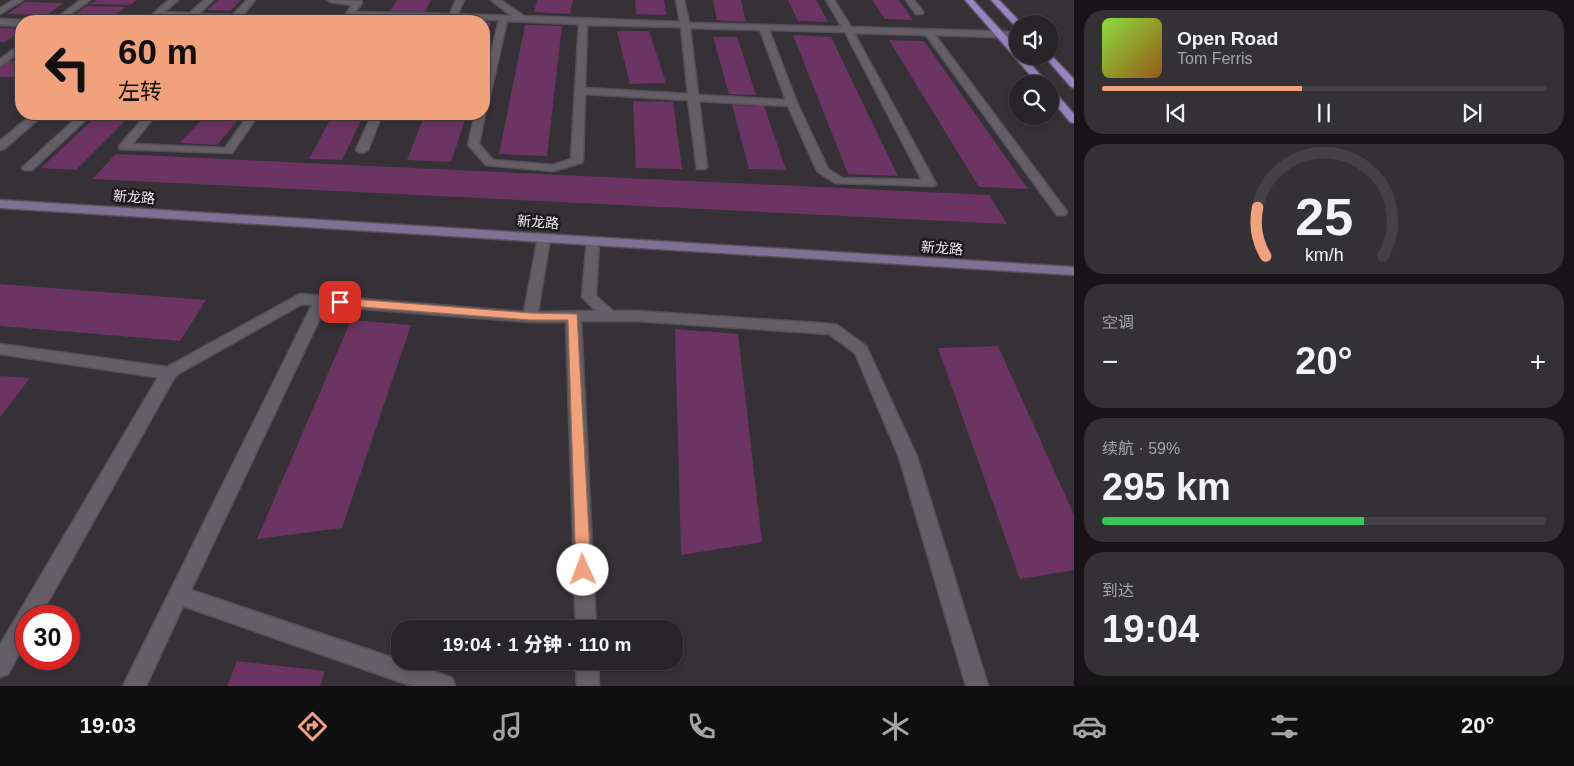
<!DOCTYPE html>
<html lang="zh">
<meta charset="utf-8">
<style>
body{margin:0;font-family:Helvetica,"Noto Sans SC",sans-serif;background:#343135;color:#f1f3f6;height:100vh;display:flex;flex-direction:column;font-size:19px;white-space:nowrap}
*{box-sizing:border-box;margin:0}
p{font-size:16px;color:#a5a5a8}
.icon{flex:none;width:28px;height:28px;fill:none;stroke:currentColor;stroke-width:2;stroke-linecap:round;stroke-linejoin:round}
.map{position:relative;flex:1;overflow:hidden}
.panel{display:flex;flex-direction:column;gap:10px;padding:10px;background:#161417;width:500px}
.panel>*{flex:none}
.guide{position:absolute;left:15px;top:15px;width:475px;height:105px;border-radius:20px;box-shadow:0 2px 8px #0003,0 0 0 1px #444246;background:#f1a17b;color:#111;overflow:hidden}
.tools{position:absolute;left:1009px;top:15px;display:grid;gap:10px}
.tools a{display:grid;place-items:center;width:50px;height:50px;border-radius:50%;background:#282529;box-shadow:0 2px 8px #0003,0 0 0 1px #444246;font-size:25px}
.speed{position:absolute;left:15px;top:605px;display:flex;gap:10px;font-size:25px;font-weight:700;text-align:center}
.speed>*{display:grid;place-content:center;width:65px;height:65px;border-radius:50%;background:#282529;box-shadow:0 2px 8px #0003,0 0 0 1px #444246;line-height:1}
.speed .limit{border:8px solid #d22;background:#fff;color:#111}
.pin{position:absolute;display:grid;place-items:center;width:42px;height:42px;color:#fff;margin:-21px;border-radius:10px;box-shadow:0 2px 8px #0006}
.me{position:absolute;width:55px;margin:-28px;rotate:358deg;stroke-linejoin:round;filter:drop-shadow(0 0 4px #0008)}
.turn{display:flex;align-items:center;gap:18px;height:105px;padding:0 20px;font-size:22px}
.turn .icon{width:65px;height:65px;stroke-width:2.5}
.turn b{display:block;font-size:35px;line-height:42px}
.big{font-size:38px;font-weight:800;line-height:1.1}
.panel .widget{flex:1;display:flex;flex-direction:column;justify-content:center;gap:8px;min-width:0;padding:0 18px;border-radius:20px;background:#343135}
.panel .dial{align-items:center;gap:0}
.dial svg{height:130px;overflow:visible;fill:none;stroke:#444246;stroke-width:7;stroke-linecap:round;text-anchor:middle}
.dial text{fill:#f1f3f6;stroke:none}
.song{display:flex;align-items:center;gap:15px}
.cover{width:60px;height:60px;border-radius:8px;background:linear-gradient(135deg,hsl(90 70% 55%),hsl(30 70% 35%))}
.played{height:5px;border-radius:2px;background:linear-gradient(90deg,#f1a17b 45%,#444246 45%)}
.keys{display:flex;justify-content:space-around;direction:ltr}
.heat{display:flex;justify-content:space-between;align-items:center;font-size:28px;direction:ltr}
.charge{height:8px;border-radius:4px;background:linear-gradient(90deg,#34c759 59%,#444246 0)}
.trip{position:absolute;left:391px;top:620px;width:292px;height:50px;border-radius:20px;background:#282529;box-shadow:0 2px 8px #0003,0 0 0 1px #444246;font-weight:800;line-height:50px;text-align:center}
.menu{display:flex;height:80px;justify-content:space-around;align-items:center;background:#100f10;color:#a5a5a8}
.menu .icon{width:35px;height:35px}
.menu .on{color:#f1a17b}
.menu b{font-size:22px;color:#f1f3f6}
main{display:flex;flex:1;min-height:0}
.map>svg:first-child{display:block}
</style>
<main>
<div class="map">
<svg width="1074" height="686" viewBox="0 0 1074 686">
<rect width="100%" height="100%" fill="#363137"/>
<g fill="#6b3462">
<polygon points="97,0 137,0 130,5 90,4"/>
<polygon points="218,0 241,0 230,11 207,10"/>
<polygon points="397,0 431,0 425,12 390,11"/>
<polygon points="537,0 573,0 570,14 534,12"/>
<polygon points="635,0 664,0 666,15 636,14"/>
<polygon points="713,0 741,0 746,22 717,20"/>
<polygon points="788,0 816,0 828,22 798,21"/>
<polygon points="872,0 899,0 913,20 885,19"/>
<polygon points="25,2 64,3 47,15 7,14"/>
<polygon points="87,6 126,7 111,19 70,18"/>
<polygon points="484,22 491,22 484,51"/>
<polygon points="525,25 562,26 547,156 499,154"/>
<polygon points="0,28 21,29 21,31 5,42 0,42"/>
<polygon points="617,31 649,31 666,83 630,84"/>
<polygon points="793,35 831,37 898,176 848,174"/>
<polygon points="713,37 737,37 756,95 729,94"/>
<polygon points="889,40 924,41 1028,189 979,187"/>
<polygon points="6,61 21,61 21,77 0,77 0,65"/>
<polygon points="633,101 673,102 682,169 636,168"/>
<polygon points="732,105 764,106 786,170 749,169"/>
<polygon points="99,114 132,114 76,170 41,168"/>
<polygon points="207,114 243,114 217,145 180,143"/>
<polygon points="333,114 364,114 342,160 309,159"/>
<polygon points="425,114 467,114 451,162 407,160"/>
<polygon points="116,154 989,195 1007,224 92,179"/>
<polygon points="0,284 206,300 180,341 0,326"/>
<polygon points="351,320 411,325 342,528 257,539"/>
<polygon points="675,329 738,334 762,542 681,555"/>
<polygon points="998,346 1074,515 1074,570 1020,579 938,348"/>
<polygon points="0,376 30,378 0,417"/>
<polygon points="237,661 325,671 320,686 227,686"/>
</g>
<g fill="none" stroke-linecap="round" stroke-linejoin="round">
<defs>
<g id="lane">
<polygon points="204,0 213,0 199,14 233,15 247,0 255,0 242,16 297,18 301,21 229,21 194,18 188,21 186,18 158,16 154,14 158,12 190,13"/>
<path d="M327,0l34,1 1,2 -7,9 95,2 6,-14h8l-6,14 54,2 -21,-16h9l24,16 156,6 -4,-22h8l5,23 153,4 -16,-27h8l17,27 167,5v6l-83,-3 132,177 -2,3h-8l-131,-180 -72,-2 82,151 -2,2 -99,-3 -18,-12 -29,-65 -89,-5 8,66 -2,2h-8l-9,-69 -103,-6 -2,67 -2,2 -28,8 -67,-6 -18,-20 7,-31h9v-2l1,2 -6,30 14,16 60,5 18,-6 8,-135 -72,-3 -18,79 -5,3v-22l15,-61 -148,-3 -4,4h-6l11,-16 -21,-3zM587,25l94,2 7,67 -103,-6zM690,28l70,2 26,70 -88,-5zM769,30l76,2 77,148 -80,-2 -14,-9 -31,-66z"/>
<polygon points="906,0 914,0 923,12 922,14 916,14"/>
<polygon points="81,114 92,114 32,170 24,170 22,168 24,166"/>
<polygon points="147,114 157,114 132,144 225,148 249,114 259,114 232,153 120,149 119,147 120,145"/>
<polygon points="372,114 382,114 368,150 362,153 358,152 356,150"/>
<polygon points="321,296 326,298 328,301 191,590 444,675 452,678 455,686 412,686 183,606 146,686 123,686 314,301 316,298"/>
<polygon points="169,367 175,369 177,373 40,616 26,616 26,641 8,674 0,677 0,645 163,369"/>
</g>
<g id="street">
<polygon points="14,0 23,0 0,14 0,8"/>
<polygon points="81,0 90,0 61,21 52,21"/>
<polygon points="169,0 178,0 154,21 145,21"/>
<polygon points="0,19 21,20 24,21 21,21 21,26 0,25"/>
<polygon points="21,44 21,51 0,66 0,59"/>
<polygon points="33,114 44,114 4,149 0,150 0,141"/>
<polygon points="544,234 550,238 538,312 596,311 582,297 587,241 593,237 599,241 596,296 613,311 637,311 832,324 837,325 866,346 917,457 988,686 966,686 899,457 855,353 829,334 637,321 581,321 596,629 576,629 566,322 530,322 302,304 169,379 0,354 0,344 167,367 300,294 524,312 538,238"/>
<polygon points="576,661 598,661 599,686 577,686"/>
</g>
<polygon id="secondary" points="0,200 1074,267 1074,275 0,208"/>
<g id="primary">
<polygon points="965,0 973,0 1018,49 1018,56 1024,56 1048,84 1038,84"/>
<polygon points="991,0 999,0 1022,24 1015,26"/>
<polygon points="1050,54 1074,79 1074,88 1071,87 1044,56 1050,56"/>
<polygon points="1050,89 1053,90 1074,114 1074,123 1070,122 1050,98"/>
</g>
</defs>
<use href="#lane" stroke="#545156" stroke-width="3"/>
<use href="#street" stroke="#545156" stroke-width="3"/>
<use href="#secondary" stroke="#545156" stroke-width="3"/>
<use href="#primary" stroke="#545156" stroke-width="3"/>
<use href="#lane" fill="#645f66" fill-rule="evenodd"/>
<use href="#street" fill="#645f66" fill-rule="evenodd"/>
<use href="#secondary" fill="#7e7193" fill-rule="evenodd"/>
<use href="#primary" fill="#9884c0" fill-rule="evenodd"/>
</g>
<polygon fill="#f1a17b" stroke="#9d6950" points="340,298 530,313 577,314 591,570 589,575 583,577 578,575 576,570 568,320 530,320 336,305 334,302"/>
<g text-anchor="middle" stroke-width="5" stroke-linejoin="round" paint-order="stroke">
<g font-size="14" fill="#f2eff3" stroke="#1c1a1d">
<text transform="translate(134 197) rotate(4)" y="5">新龙路</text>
<text transform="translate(538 222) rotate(4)" y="5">新龙路</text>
<text transform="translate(942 248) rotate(4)" y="5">新龙路</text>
</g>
</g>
</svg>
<div class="tools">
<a><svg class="icon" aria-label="sound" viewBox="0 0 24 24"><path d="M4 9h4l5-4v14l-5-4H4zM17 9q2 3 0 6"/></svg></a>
<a><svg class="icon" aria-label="search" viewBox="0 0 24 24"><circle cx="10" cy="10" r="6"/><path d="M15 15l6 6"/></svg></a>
</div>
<div class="speed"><div class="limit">30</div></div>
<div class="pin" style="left:340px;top:302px;background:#d93025"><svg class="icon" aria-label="arrive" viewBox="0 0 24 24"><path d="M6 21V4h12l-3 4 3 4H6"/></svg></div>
<svg class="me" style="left:583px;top:570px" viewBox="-20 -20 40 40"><circle r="19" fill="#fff"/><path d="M0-13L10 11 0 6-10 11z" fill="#f1a17b"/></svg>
<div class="trip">19:04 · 1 分钟 · 110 m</div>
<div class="guide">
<div class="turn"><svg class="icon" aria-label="left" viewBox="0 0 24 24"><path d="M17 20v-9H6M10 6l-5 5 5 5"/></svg><div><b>60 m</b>左转</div></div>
</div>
</div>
<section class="panel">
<div class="widget">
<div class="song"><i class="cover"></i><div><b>Open Road</b><p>Tom Ferris</p></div></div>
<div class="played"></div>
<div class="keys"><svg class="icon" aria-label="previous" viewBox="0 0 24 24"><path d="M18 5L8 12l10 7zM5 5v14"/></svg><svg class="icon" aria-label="pause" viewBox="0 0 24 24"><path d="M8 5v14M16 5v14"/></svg><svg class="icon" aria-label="next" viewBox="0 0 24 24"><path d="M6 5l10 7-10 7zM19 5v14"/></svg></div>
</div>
<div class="widget dial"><svg viewBox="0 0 100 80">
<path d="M14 69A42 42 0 1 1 86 69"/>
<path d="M14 69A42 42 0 0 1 9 39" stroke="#f1a17b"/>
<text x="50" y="56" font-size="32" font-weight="700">25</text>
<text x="50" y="72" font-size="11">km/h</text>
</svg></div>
<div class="widget"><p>空调</p>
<div class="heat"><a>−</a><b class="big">20°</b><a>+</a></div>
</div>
<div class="widget"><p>续航 · 59%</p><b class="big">295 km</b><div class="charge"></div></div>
<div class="widget"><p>到达</p><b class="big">19:04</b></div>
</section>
</main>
<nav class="menu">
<b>19:03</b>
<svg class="icon on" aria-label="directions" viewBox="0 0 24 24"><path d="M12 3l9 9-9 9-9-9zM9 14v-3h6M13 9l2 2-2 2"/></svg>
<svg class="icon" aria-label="music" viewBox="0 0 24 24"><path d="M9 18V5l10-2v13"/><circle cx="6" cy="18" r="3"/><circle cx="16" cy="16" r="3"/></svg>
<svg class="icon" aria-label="phone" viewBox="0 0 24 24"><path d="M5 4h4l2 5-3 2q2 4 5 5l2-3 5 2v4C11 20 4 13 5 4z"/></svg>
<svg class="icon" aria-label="climate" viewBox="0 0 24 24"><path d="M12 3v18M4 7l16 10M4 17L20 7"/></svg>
<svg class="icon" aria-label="car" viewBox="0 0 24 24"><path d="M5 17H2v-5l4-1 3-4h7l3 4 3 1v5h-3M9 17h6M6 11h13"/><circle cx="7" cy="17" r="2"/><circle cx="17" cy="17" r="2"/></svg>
<svg class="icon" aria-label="filters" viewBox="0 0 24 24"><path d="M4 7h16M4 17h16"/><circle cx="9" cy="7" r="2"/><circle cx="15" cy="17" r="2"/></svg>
<b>20°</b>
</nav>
